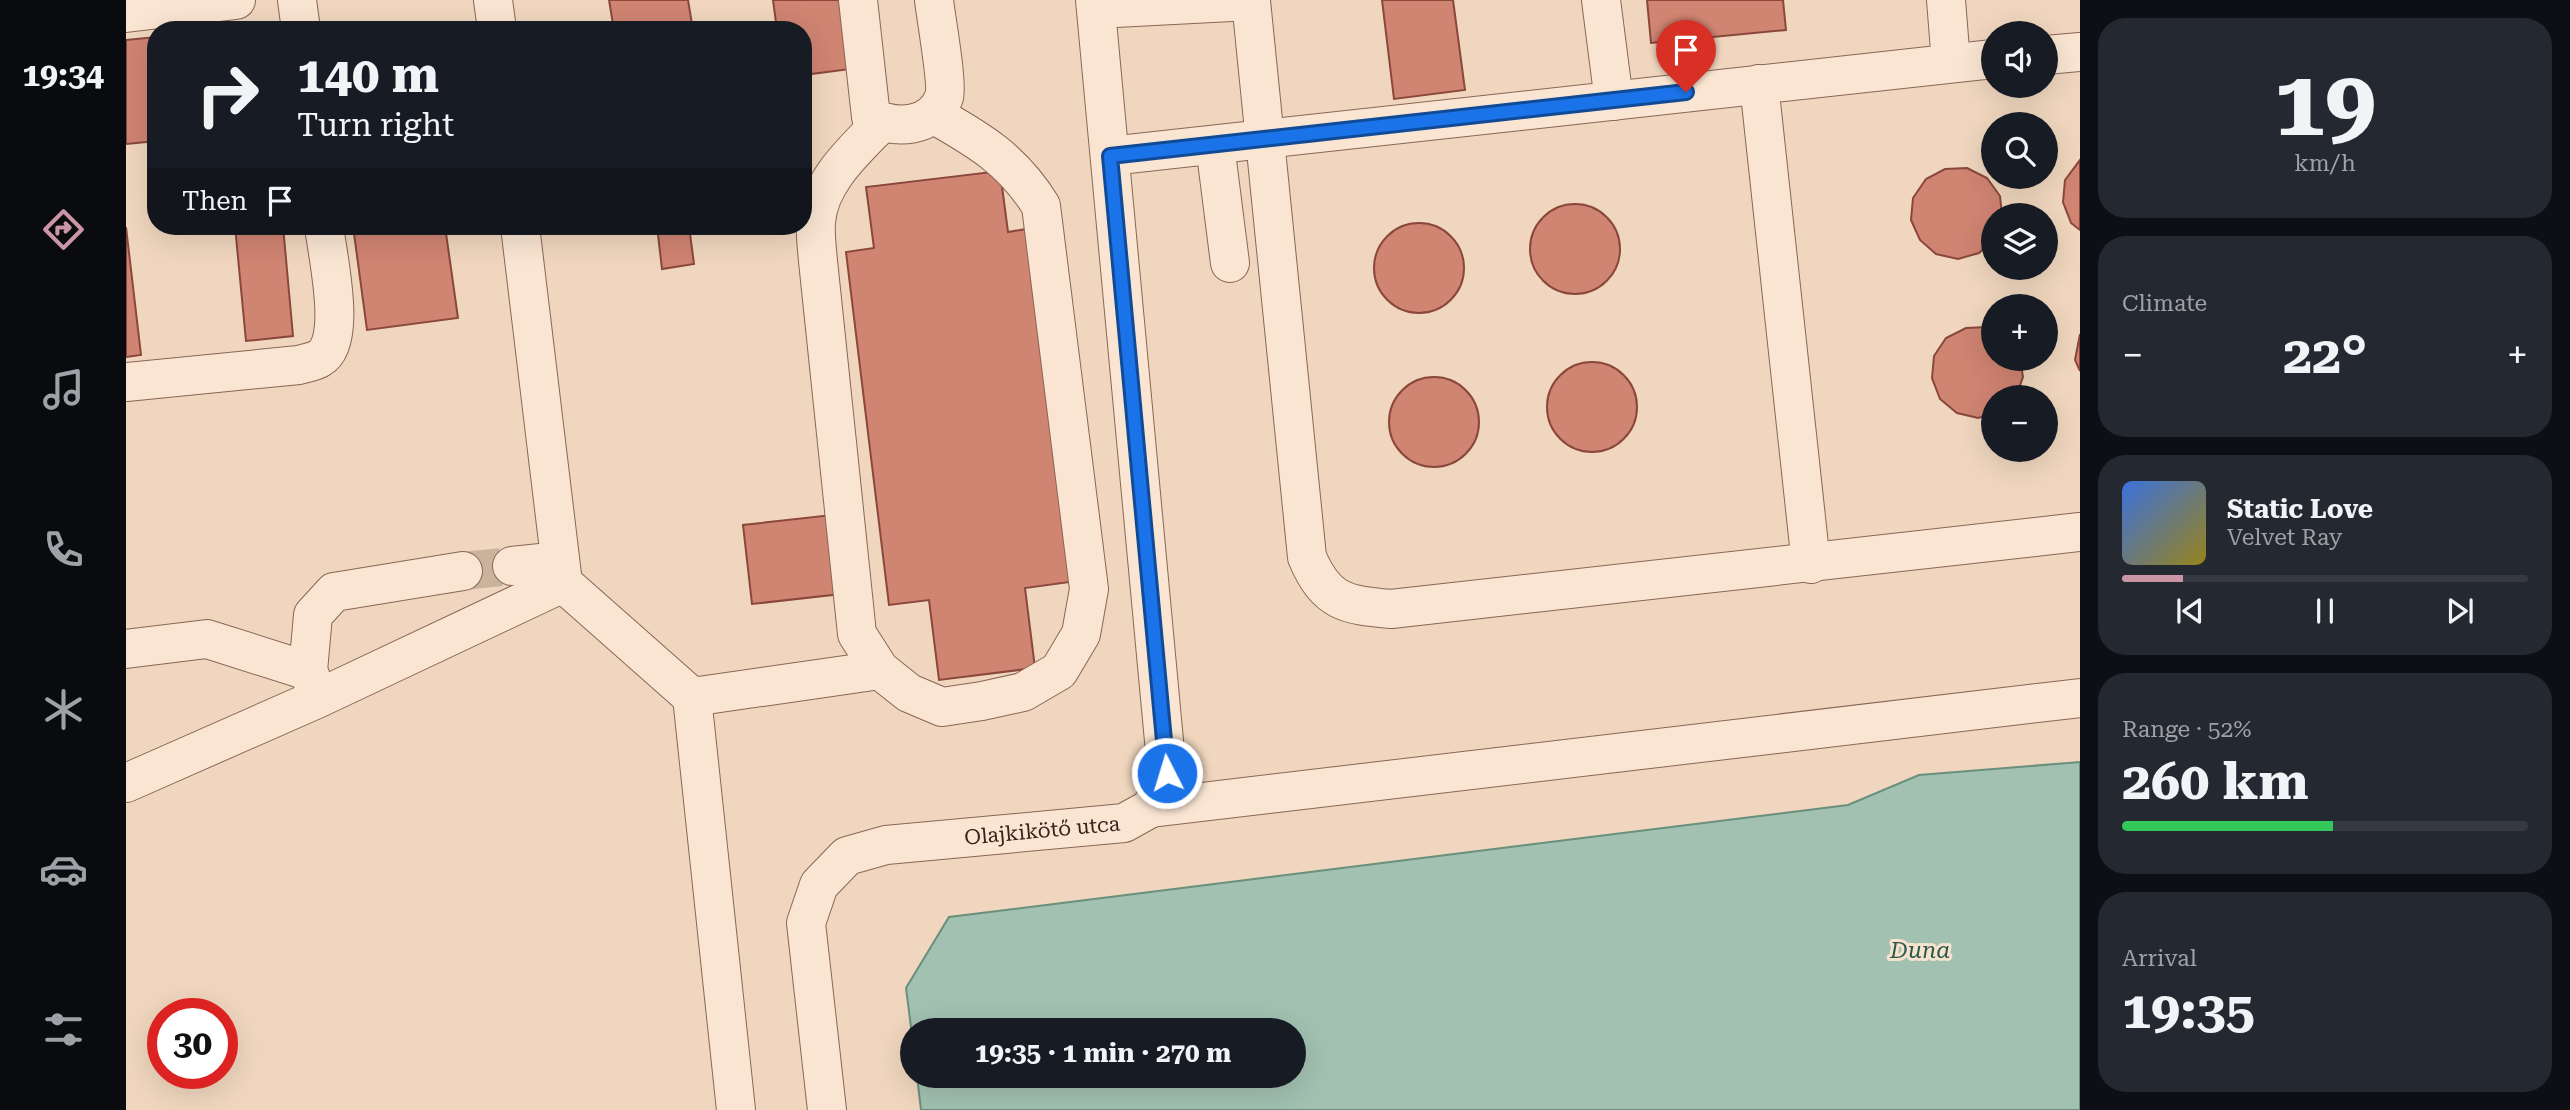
<!DOCTYPE html>
<meta charset="utf-8">
<style>
body{margin:0;font-family:"Roboto Serif",serif;background:#242831;color:#f1f3f6;height:100vh;display:flex;flex-direction:column;font-size:26px;white-space:nowrap}
*{box-sizing:border-box;margin:0}
p{font-size:23px;color:#9ea1a6}
.icon{flex:none;width:38px;height:38px;fill:none;stroke:currentColor;stroke-width:2;stroke-linecap:round;stroke-linejoin:round}
.map{position:relative;flex:1;overflow:hidden}
.drawer{display:flex;flex-direction:column;gap:18px;padding:18px;background:#0d0f14;width:490px}
.drawer>*{flex:none}
.top-card{position:absolute;left:21px;top:21px;width:665px;height:214px;border-radius:28px;box-shadow:0 7px 28px #0002;background:#171b24;color:#f1f3f6;overflow:hidden}
.tools{position:absolute;left:1855px;top:21px;display:grid;gap:14px}
.tools a{display:grid;place-items:center;width:77px;height:77px;border-radius:50%;background:#171b24;box-shadow:0 7px 28px #0002;font-size:35px}
.speed{position:absolute;left:21px;top:998px;display:flex;gap:14px;font-size:35px;font-weight:700;text-align:center}
.speed>*{display:grid;place-content:center;width:91px;height:91px;border-radius:50%;background:#171b24;box-shadow:0 7px 28px #0002;line-height:1}
.speed .limit{border:10px solid #d22;background:#fff;color:#111}
.pin{position:absolute;display:grid;place-items:center;width:60px;height:60px;color:#fff;margin:-72px -30px;border-radius:50% 50% 50% 0;rotate:-45deg;box-shadow:0 0 7px #0007}
.pin .icon{rotate:45deg}
.me{position:absolute;width:77px;margin:-38px;rotate:355deg;stroke-linejoin:round;filter:drop-shadow(0 0 5px #0008)}
.turn{display:flex;align-items:center;gap:24px;height:147px;padding:0 35px;font-size:32px}
.turn .icon{width:91px;height:91px;stroke-width:2.5}
.turn b{display:block;font-size:49px;line-height:60px}
.then{display:flex;align-items:center;height:66px;padding:0 35px;background:#0003;gap:14px;font-size:26px}
.big{font-size:52px;font-weight:700;line-height:1.1}
.drawer .card{flex:1;display:flex;flex-direction:column;justify-content:center;gap:10px;min-width:0;padding:0 24px;border-radius:28px;background:#242831}
.drawer .dial{align-items:center;gap:0}
.dial b{font-size:91px;line-height:1}
.song{display:flex;align-items:center;gap:21px}
.cover{width:84px;height:84px;border-radius:10px;background:linear-gradient(135deg,hsl(220 70% 55%),hsl(50 70% 35%))}
.played{height:7px;border-radius:4px;background:linear-gradient(90deg,#ca95a4 15%,#363941 15%)}
.keys{display:flex;justify-content:space-around;direction:ltr}
.heat{display:flex;justify-content:space-between;align-items:center;font-size:38px;direction:ltr}
.charge{height:10px;border-radius:5px;background:linear-gradient(90deg,#34c759 52%,#363941 0)}
.trip{position:absolute;left:774px;top:1018px;width:406px;height:70px;border-radius:35px;background:#171b24;box-shadow:0 7px 28px #0002;font-weight:700;line-height:70px;text-align:center}
main{display:flex;flex:1;min-height:0}
.tab-bar{display:flex;flex-direction:column;width:126px;justify-content:space-around;align-items:center;background:#090b0e;color:#9ea1a6}
.tab-bar .icon{width:49px;height:49px}
.tab-bar .on{color:#ca95a4}
.tab-bar b{font-size:32px;color:#f1f3f6}
.map>svg:first-child{display:block}
</style>
<main>
<nav class="tab-bar">
<b>19:34</b>
<svg class="icon on" aria-label="directions" viewBox="0 0 24 24"><path d="M12 3l9 9-9 9-9-9zM9 14v-3h6M13 9l2 2-2 2"/></svg>
<svg class="icon" aria-label="music" viewBox="0 0 24 24"><path d="M9 18V5l10-2v13"/><circle cx="6" cy="18" r="3"/><circle cx="16" cy="16" r="3"/></svg>
<svg class="icon" aria-label="phone" viewBox="0 0 24 24"><path d="M5 4h4l2 5-3 2q2 4 5 5l2-3 5 2v4C11 20 4 13 5 4z"/></svg>
<svg class="icon" aria-label="climate" viewBox="0 0 24 24"><path d="M12 3v18M4 7l16 10M4 17L20 7"/></svg>
<svg class="icon" aria-label="car" viewBox="0 0 24 24"><path d="M5 17H2v-5l4-1 3-4h7l3 4 3 1v5h-3M9 17h6M6 11h13"/><circle cx="7" cy="17" r="2"/><circle cx="17" cy="17" r="2"/></svg>
<svg class="icon" aria-label="filters" viewBox="0 0 24 24"><path d="M4 7h16M4 17h16"/><circle cx="9" cy="7" r="2"/><circle cx="15" cy="17" r="2"/></svg>
</nav>
<div class="map">
<svg width="1954" height="1110" viewBox="0 0 1954 1110">
<rect width="100%" height="100%" fill="#f0d6be"/>
<polygon fill="#a2c1b1" stroke="#698f7d" stroke-width="2" points="1954,762 1954,1110 795,1110 791,1076 1167,1076 1167,1031 786,1031 786,1035 780,988 823,917 1722,805 1793,775"/>
<g fill="#d08472" stroke="#89483b" stroke-width="2">
<polygon points="483,0 562,0 567,30 488,30"/>
<polygon points="647,0 716,0 725,69 677,75 677,30 651,30"/>
<polygon points="1256,0 1327,0 1339,90 1268,99"/>
<polygon points="1521,0 1657,0 1660,30 1525,43"/>
<polygon points="30,37 30,141 0,144 0,40"/>
<polygon points="1954,160 1954,230 1945,223 1937,202 1939,180"/>
<polygon points="1841,168 1861,178 1874,196 1876,215 1867,215 1867,240 1853,253 1832,259 1810,254 1794,240 1785,220 1787,198 1800,179 1819,169"/>
<polygon points="874,171 882,232 900,229 944,582 899,588 909,668 813,680 803,600 763,605 720,252 748,248 740,187"/>
<circle cx="1449" cy="249" r="45"/>
<circle cx="1293" cy="268" r="45"/>
<polygon points="109,226 157,226 167,336 120,341"/>
<polygon points="227,226 319,226 332,318 241,330"/>
<polygon points="531,226 563,226 568,264 536,269"/>
<polygon points="0,227 15,355 0,357"/>
<polygon points="1862,327 1867,330 1867,359 1894,359 1897,377 1890,397 1867,397 1867,414 1852,418 1831,413 1814,399 1806,378 1808,356 1820,338 1840,328"/>
<polygon points="1954,334 1954,371 1949,360"/>
<circle cx="1466" cy="407" r="45"/>
<circle cx="1308" cy="422" r="45"/>
<polygon points="706,515 715,594 626,604 617,525"/>
</g>
<g fill="none" stroke-linecap="round" stroke-linejoin="round">
<polyline stroke="#cbb29d" stroke-width="38" stroke-dasharray="38 19" stroke-linecap="butt" points="337,571 386,566"/>
<defs>
<g id="minor">
<polyline points="171,0 175,30"/>
<polyline points="367,0 371,30"/>
<path d="M732,0l13,117c24,12 62,12 73,-20 4,-13 -8,-79 -10,-97"/>
<polyline points="1475,0 1488,101"/>
<polyline points="1820,0 1825,63"/>
<path d="M970,9l155,-8 56,556c19,45 38,48 84,52l689,-77"/>
<polyline points="0,13 110,0"/>
<polyline points="1920,55 1954,52"/>
<polyline points="1633,84 1685,564"/>
<path d="M756,122c-27,28 -63,59 -66,100 -1,13 1,27 2,39l39,373 23,36 29,23 33,14 40,-6 41,-9 36,-21 22,-37 8,-45 -48,-383c-28,-46 -62,-66 -108,-92"/>
<polyline points="1089,145 1104,263"/>
<polyline points="984,156 1867,59"/>
<polyline points="394,226 437,583"/>
<path d="M0,382l173,-17c6,-2 15,-3 21,-7 28,-16 7,-104 4,-132"/>
<polyline points="386,566 434,561"/>
<polyline points="0,649 81,639 182,671 191,692"/>
<polyline points="182,671 187,615 208,592 337,571"/>
<polyline points="0,783 193,698 437,583 566,697"/>
<polyline points="1025,808 1954,698"/>
<polyline points="610,1110 566,697 754,670"/>
<path id="s1" d="M701,1110l-21,-187 13,-38 28,-29 39,-11 238,-22 27,-15 16,-35 -72,-773"/>
</g>
</defs>
<use href="#minor" stroke="#896656" stroke-width="40"/>
<use href="#minor" stroke="#fae5d2" stroke-width="38"/>
</g>
<g fill="none" stroke-linecap="round" stroke-linejoin="round">
<defs>
<polyline id="route" points="1041,773 984,156 1560,92"/>
</defs>
<use href="#route" stroke="#114b97" stroke-width="18"/>
<use href="#route" stroke="#1a73e8" stroke-width="12"/>
</g>
<g text-anchor="middle" stroke-width="6" stroke-linejoin="round" paint-order="stroke">
<g font-size="21" fill="#37231b" stroke="#f7e2ce">
<text dy="7" stroke="none"><textPath href="#s1" startOffset="466">Olajkikötő utca</textPath></text>
</g>
<g font-size="23" font-style="italic" fill="#2a584b" stroke="#f7e2ce">
<text x="1794" y="958">Duna</text>
</g>
</g>
</svg>
<div class="tools">
<a><svg class="icon" aria-label="sound" viewBox="0 0 24 24"><path d="M4 9h4l5-4v14l-5-4H4zM17 9q2 3 0 6"/></svg></a>
<a><svg class="icon" aria-label="search" viewBox="0 0 24 24"><circle cx="10" cy="10" r="6"/><path d="M15 15l6 6"/></svg></a>
<a><svg class="icon" aria-label="layers" viewBox="0 0 24 24"><path d="M12 4l9 5-9 5-9-5zM3 14l9 5 9-5"/></svg></a>
<a>+</a>
<a>−</a>
</div>
<div class="speed"><div class="limit">30</div></div>
<div class="pin" style="left:1560px;top:92px;background:#d93025"><svg class="icon" aria-label="arrive" viewBox="0 0 24 24"><path d="M6 21V4h12l-3 4 3 4H6"/></svg></div>
<svg class="me" style="left:1041px;top:773px" viewBox="-20 -20 40 40"><circle r="17" fill="#1a73e8" stroke="#fff" stroke-width="3"/><path d="M0-11L8 9 0 5-8 9z" fill="#fff"/></svg>
<div class="trip">19:35 · 1 min · 270 m</div>
<div class="top-card">
<div class="turn"><svg class="icon" aria-label="right" viewBox="0 0 24 24"><path d="M7 20v-9h11M14 6l5 5-5 5"/></svg><div><b>140 m</b>Turn right</div></div>
<div class="then">Then<svg class="icon" aria-label="arrive" viewBox="0 0 24 24"><path d="M6 21V4h12l-3 4 3 4H6"/></svg></div>
</div>
</div>
<section class="drawer">
<div class="card dial"><b>19</b><p>km/h</p></div>
<div class="card"><p>Climate</p>
<div class="heat"><a>−</a><b class="big">22°</b><a>+</a></div>
</div>
<div class="card">
<div class="song"><i class="cover"></i><div><b>Static Love</b><p>Velvet Ray</p></div></div>
<div class="played"></div>
<div class="keys"><svg class="icon" aria-label="previous" viewBox="0 0 24 24"><path d="M18 5L8 12l10 7zM5 5v14"/></svg><svg class="icon" aria-label="pause" viewBox="0 0 24 24"><path d="M8 5v14M16 5v14"/></svg><svg class="icon" aria-label="next" viewBox="0 0 24 24"><path d="M6 5l10 7-10 7zM19 5v14"/></svg></div>
</div>
<div class="card"><p>Range · 52%</p><b class="big">260 km</b><div class="charge"></div></div>
<div class="card"><p>Arrival</p><b class="big">19:35</b></div>
</section>
</main>
